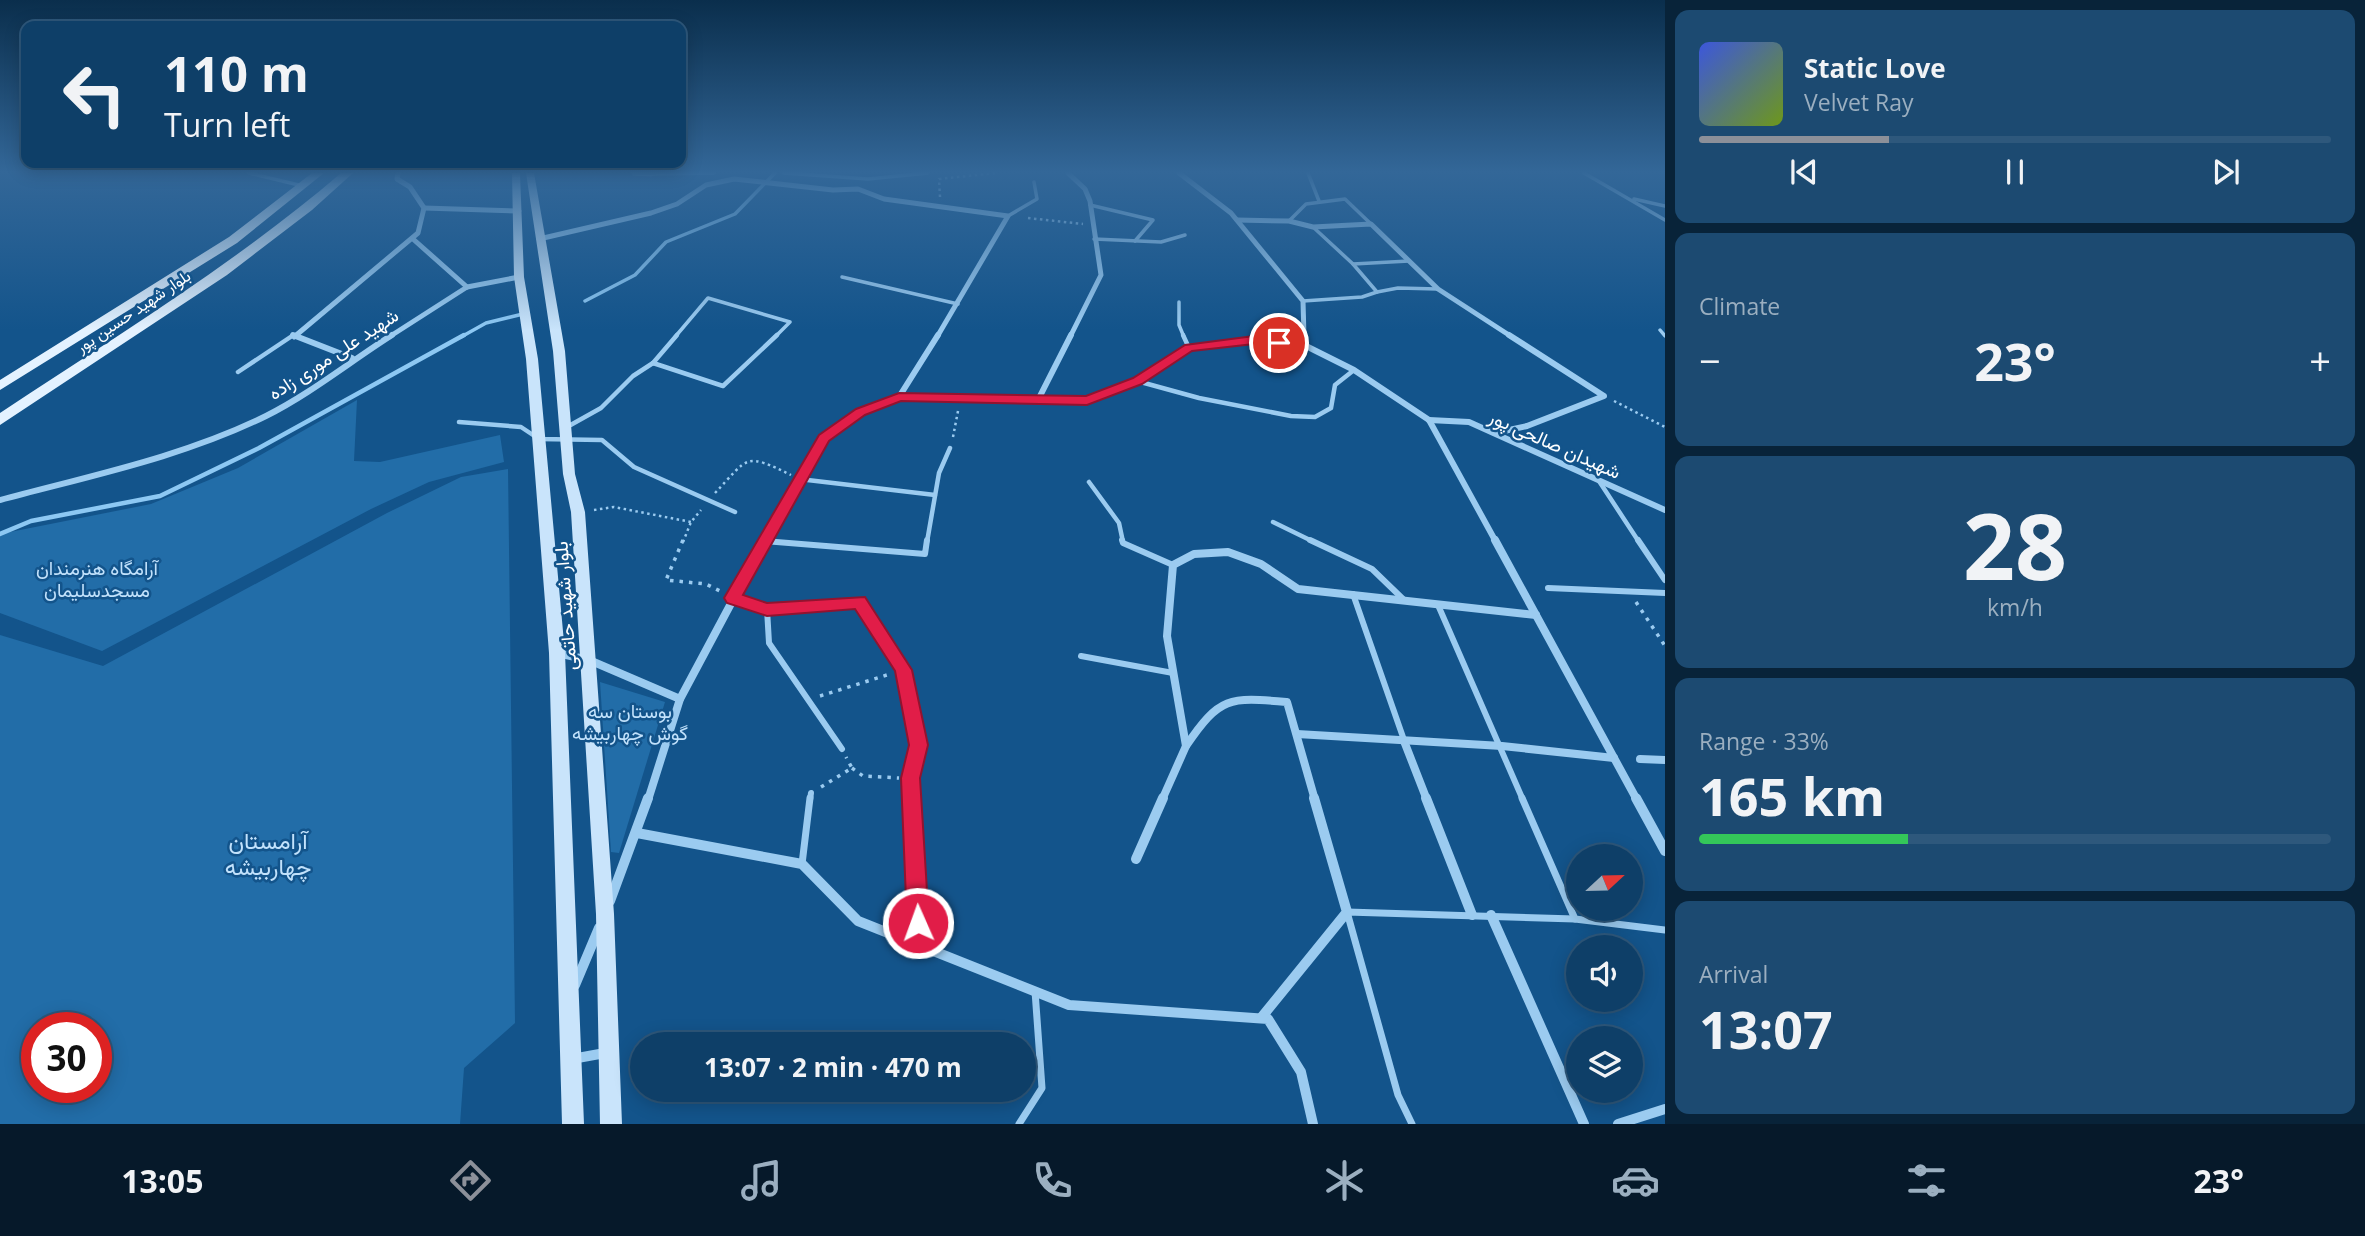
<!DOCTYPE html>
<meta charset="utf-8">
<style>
body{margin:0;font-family:"Open Sans",Vazirmatn,sans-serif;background:#1c4a71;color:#f1f3f6;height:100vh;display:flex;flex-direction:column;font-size:26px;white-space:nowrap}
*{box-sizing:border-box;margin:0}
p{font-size:23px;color:#9bafc0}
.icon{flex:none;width:38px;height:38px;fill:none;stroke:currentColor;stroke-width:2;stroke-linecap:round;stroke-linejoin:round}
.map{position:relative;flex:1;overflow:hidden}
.panel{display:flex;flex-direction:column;gap:10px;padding:10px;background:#082339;width:700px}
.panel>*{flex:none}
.guide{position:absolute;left:21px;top:21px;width:665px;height:147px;border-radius:14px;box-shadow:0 4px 18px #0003,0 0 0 2px #2e587c;background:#0e3f68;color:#f1f3f6;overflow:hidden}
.needle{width:46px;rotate:68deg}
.tools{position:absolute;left:1566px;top:844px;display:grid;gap:14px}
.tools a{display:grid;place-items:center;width:77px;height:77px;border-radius:50%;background:#0e3f68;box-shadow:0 4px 18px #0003,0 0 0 2px #2e587c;font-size:35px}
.speed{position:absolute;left:21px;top:1012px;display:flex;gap:14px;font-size:35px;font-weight:700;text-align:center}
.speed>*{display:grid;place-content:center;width:91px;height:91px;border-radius:50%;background:#0e3f68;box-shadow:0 4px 18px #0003,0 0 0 2px #2e587c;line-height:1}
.speed .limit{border:10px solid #d22;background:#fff;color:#111}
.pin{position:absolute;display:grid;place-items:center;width:60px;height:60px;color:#fff;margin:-30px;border:4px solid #fff;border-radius:50%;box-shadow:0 2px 7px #0007}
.me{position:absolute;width:77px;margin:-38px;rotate:358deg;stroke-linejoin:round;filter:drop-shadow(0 0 5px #0008)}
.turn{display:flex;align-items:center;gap:24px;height:147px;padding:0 28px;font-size:32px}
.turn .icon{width:91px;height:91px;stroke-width:2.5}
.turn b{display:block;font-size:49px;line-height:60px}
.big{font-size:52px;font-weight:700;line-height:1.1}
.panel .widget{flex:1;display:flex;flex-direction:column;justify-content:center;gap:10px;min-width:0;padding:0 24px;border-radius:14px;background:#1c4a71}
.panel .dial{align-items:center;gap:0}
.dial b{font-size:91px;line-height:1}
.song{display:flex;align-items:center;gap:21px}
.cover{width:84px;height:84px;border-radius:10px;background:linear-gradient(135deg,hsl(230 70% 55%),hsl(80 70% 35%))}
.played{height:7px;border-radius:4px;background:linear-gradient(90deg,#8c9099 30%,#2e587c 30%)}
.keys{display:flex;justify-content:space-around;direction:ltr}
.heat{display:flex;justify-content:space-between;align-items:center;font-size:38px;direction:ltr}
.charge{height:10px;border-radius:5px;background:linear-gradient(90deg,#34c759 33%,#2e587c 0)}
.trip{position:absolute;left:630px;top:1032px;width:406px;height:70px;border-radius:35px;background:#0e3f68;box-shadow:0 4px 18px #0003,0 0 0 2px #2e587c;font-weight:700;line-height:70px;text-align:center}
.dock{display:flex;height:112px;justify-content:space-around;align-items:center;background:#06192a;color:#9bafc0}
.dock .icon{width:49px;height:49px}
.dock .active{color:#8c9099}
.dock b{font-size:32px;color:#f1f3f6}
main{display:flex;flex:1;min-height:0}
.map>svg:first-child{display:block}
</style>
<main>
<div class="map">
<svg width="1665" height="1124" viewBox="0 0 1665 1124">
<rect width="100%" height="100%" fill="#13548b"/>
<g fill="#226da8" fill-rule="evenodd">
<polygon points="357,400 354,461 380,462 500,435 504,462 429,482 371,509 102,651 0,613 0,534 151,504 238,468"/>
<path d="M508,469l7,554 -51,45 -4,56h-460v-489l103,31 284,-153 74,-36zM37,1027h59v60h-59z"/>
<polygon points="600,682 665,702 619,853 611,852"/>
</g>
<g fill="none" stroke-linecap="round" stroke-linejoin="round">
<g stroke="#8dc8f3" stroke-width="3.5">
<polyline points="784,173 868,179 928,173"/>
<polyline points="585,301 635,275 666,242 735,214 775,173"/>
<polyline points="461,337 486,323 523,314"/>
</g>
<polyline stroke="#8dc8f3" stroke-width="4.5" points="0,534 31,521 160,496 259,448 464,335"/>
<g stroke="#9bcbf0" stroke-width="2.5" stroke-dasharray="2.5 3.5" stroke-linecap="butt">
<polyline points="940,197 939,179 995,173"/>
<polyline points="1028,218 1083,224"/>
<polyline points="1614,401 1665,427"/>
<polyline points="953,437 958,411"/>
<path d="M715,493c34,-36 29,-41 76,-18"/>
<polyline points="594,510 614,507 691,522"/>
<polyline points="683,542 691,522 701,510"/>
</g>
<g stroke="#9bcbf0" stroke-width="3.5" stroke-dasharray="3.5 6" stroke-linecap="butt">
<polyline points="683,540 666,580 706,584 724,593"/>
<polyline points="1636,602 1665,646"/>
<polyline points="820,696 890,674"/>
<polyline points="852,768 863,776 899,778"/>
<polyline points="821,787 852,768 846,757"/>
</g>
<g stroke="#9bcbf0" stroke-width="3.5">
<polyline points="249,173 303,186"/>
<polyline points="1308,173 1319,201"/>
<polyline points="1584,173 1665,220"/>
<polyline points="651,174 714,173"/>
<polyline points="1634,199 1665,206"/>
<polyline points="1090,205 1153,220 1135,241"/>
<polyline points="1008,216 1037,199 1034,182"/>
<polyline points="1289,221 1306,204 1345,199 1371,224"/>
<polyline points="1094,239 1161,242 1185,235"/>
<polyline points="1353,264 1409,261"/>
<polyline points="842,277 958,304"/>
<polyline points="1377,292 1398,288 1438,289"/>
<polyline points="1303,301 1362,297 1377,292 1353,264 1313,227"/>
<polyline points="1179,302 1179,325 1184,337"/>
<polyline points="1660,330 1665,336"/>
<polyline points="675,337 708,298 790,322 775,337"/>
</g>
<g stroke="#9bcbf0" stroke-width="4.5">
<polyline points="1183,335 1189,348"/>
<polyline points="653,363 723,386 777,335"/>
<polyline points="653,363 677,335"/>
<polyline points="238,372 292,336"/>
<polyline points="1137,381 1199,398 1291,416 1315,417 1331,408 1335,385 1354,370"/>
<polyline points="459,422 521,427 539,439 602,440 634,467 735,512"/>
<polyline points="567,427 601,408 633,376 653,363"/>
<polyline points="799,479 935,495"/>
<polyline points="1599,481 1639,542"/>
<polyline points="1089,482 1119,523 1123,542"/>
<polyline points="1273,522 1314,542"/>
<polyline points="764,541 771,542"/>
<polyline points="927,542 939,473 950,448"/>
</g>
<g stroke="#9bcbf0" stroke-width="6">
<polyline points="1122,540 1123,543 1173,565"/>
<polyline points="1310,540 1372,569 1403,599"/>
<polyline points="1638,540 1665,580"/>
<polyline points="764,541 925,554 927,540"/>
<polyline points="1548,588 1665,593"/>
<polyline points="1353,594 1404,740"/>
<polyline points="1438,605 1523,800"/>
<polyline points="767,609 769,643 842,749"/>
<polyline points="1081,656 1173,673"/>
<polyline points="810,800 811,793"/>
</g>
<g stroke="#9bcbf0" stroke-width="7">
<polyline points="1522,798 1575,919 1665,930"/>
<polyline points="802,864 810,798"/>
<polyline points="1019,1124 1042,1088 1035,991"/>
<polyline points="1412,1124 1398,1095 1347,912 1575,919"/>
</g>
<g stroke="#9bcbf0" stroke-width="5">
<polyline points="634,173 651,174"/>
<polyline points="1068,173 1085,189 1090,201 1101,275 1070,337"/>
<polyline points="1179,173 1231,213 1303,301 1304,337"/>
<polyline points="424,208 519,211"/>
<polyline points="1237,220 1289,221 1313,227 1371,224 1438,289 1512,337"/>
<polyline points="413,239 467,287"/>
<polyline points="539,239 651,213 677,204 706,185 734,179 833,190 858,189 884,199 1008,216 937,337"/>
<polyline points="294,337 418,233 424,208 410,187 397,179 398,173"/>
<polyline points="389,337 467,287 519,277"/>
</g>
<g stroke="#9bcbf0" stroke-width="6">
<polyline points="293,335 352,358"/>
<polyline points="1304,335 1304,345"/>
<polyline points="899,397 938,335"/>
<polyline points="1038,400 1071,335"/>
<polyline points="1429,420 1469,422 1665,510"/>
<polyline points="1495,433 1527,426 1604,396 1509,335"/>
<path d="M0,500c89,-24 183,-43 266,-84 44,-22 85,-55 126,-81"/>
<polyline points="764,542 824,438 861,412 899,397 1087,400 1137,381 1189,348 1254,340 1304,345 1354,370 1429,420 1496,542"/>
</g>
<g stroke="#9bcbf0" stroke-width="8">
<polyline points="1495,540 1637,800"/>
<polyline points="733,598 767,609 859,602 903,670 912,702 919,745 911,778 912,800"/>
<polyline points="557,653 589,660 680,699"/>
<polyline points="1297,734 1502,746 1614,758"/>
<polyline points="1404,741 1427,800"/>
<path d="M1186,746c34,-50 43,-49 101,-44l28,98"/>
<polyline points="1640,759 1665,760"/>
<polyline points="648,800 680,699 765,540"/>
<polyline points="1162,800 1186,746 1167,636 1173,565 1194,554 1228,552 1261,564 1298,589 1536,615"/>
</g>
<g stroke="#9bcbf0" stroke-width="10">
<polyline points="912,798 918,945"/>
<polyline points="1426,798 1472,915"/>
<polyline points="1636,798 1665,851"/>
<polyline points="637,833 802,864 858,921 1069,1005 1268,1019 1301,1072 1313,1124"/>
<polyline points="1136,859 1163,798"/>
<polyline points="610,901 648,798"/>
<polyline points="1491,915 1584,1124"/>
<polyline points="575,985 599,928"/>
<polyline points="1261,1018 1347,912 1314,798"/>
<polyline points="572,1059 605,1053"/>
<polyline points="1618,1124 1665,1109"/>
</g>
<g fill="#c9e4fb" fill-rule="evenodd">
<polygon points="512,173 520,173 524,277 538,359 565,653 584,1124 562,1124 549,653 526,359 514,277"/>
<polygon points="526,173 534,173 565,351 575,474 585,512 614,914 622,1124 600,1124 596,914 571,512 563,474 553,351"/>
</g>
<g fill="#e4f2ff" fill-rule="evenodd">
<polygon points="312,173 324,173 237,243 0,390 0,380 229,237"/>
<path d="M341,173h12l-41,37 -85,65 -227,150v-12c116,-77 235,-149 341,-240z"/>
</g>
</g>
<linearGradient id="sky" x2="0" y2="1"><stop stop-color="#0a2e4c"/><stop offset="0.52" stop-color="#336798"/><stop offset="1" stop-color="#336798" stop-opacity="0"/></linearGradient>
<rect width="1665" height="330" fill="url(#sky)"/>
<polygon fill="#e11d48" stroke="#92132f" stroke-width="2" points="1254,336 1285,343 1279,346 1254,344 1192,351 1142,384 1087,405 901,401 865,415 829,441 743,595 767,603 865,597 912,670 928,745 920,778 929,923 926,931 918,934 910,931 907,923 901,778 909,745 895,671 855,609 767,616 727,603 724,598 819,435 856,409 899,393 1086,396 1133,378 1185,345"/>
<g text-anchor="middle" stroke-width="5" stroke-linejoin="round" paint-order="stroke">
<g font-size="16" fill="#fff" stroke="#13548b">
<text transform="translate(133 311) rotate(-34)" y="6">بلوار شهيد حسین پور</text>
</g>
<g font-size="19" fill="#fff" stroke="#13548b">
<text transform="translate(333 354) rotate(-33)" y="7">شهید علی موری زاده</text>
<text transform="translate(1555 444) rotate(24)" y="7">شهیدان صالحی پور</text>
<text transform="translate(565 606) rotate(-94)" y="7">بلوار شهید حاتمی</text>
</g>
<g font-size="19" fill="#c2e2fc" stroke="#13548b">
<text x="97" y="575">آرامگاه هنرمندان<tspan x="97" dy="22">مسجدسلیمان</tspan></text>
<text x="630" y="718">بوستان سه<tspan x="630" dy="22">گوش چهاربیشه</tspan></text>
</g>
<g font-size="23" fill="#c2e2fc" stroke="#13548b">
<text x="268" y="849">آرامستان<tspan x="268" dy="26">چهاربیشه</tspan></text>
</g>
</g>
</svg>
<div class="tools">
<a><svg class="needle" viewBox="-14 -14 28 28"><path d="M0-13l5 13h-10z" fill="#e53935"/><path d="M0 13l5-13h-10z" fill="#9bafc0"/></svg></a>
<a><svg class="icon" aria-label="sound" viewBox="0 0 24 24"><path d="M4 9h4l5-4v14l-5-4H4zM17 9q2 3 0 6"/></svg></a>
<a><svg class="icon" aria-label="layers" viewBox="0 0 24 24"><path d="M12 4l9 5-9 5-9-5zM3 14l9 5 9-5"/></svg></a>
</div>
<div class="speed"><div class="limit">30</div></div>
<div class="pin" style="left:1279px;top:343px;background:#d93025"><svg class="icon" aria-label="arrive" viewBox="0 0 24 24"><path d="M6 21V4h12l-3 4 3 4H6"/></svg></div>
<svg class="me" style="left:918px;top:923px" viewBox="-20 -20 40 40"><circle r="17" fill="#e11d48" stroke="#fff" stroke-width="3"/><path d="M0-11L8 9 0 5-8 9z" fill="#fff"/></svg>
<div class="trip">13:07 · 2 min · 470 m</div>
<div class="guide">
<div class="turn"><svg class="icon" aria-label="left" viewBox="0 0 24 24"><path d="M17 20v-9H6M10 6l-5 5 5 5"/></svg><div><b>110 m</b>Turn left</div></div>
</div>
</div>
<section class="panel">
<div class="widget">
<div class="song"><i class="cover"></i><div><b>Static Love</b><p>Velvet Ray</p></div></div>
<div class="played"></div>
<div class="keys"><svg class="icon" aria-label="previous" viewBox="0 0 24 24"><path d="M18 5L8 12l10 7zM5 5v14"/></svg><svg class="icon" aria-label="pause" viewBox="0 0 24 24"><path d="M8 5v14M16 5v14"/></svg><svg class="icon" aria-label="next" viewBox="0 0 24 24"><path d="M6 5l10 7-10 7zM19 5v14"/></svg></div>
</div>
<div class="widget"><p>Climate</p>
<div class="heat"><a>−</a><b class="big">23°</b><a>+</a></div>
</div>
<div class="widget dial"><b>28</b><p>km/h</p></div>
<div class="widget"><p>Range · 33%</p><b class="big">165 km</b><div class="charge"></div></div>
<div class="widget"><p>Arrival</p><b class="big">13:07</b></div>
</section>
</main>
<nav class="dock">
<b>13:05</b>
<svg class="icon active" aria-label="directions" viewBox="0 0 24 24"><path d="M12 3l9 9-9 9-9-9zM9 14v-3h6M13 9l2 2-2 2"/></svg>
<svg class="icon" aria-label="music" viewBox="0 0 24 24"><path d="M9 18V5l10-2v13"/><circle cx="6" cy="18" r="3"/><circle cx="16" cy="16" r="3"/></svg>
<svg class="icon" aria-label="phone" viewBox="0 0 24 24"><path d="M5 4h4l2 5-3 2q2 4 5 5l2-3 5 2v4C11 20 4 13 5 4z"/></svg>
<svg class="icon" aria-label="climate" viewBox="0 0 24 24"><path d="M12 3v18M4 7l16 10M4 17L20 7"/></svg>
<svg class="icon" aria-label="car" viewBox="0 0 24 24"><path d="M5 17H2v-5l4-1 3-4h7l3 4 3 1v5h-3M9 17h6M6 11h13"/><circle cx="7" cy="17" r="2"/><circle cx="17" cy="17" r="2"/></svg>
<svg class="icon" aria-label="filters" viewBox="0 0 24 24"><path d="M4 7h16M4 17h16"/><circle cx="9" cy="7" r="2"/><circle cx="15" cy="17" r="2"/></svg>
<b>23°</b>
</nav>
